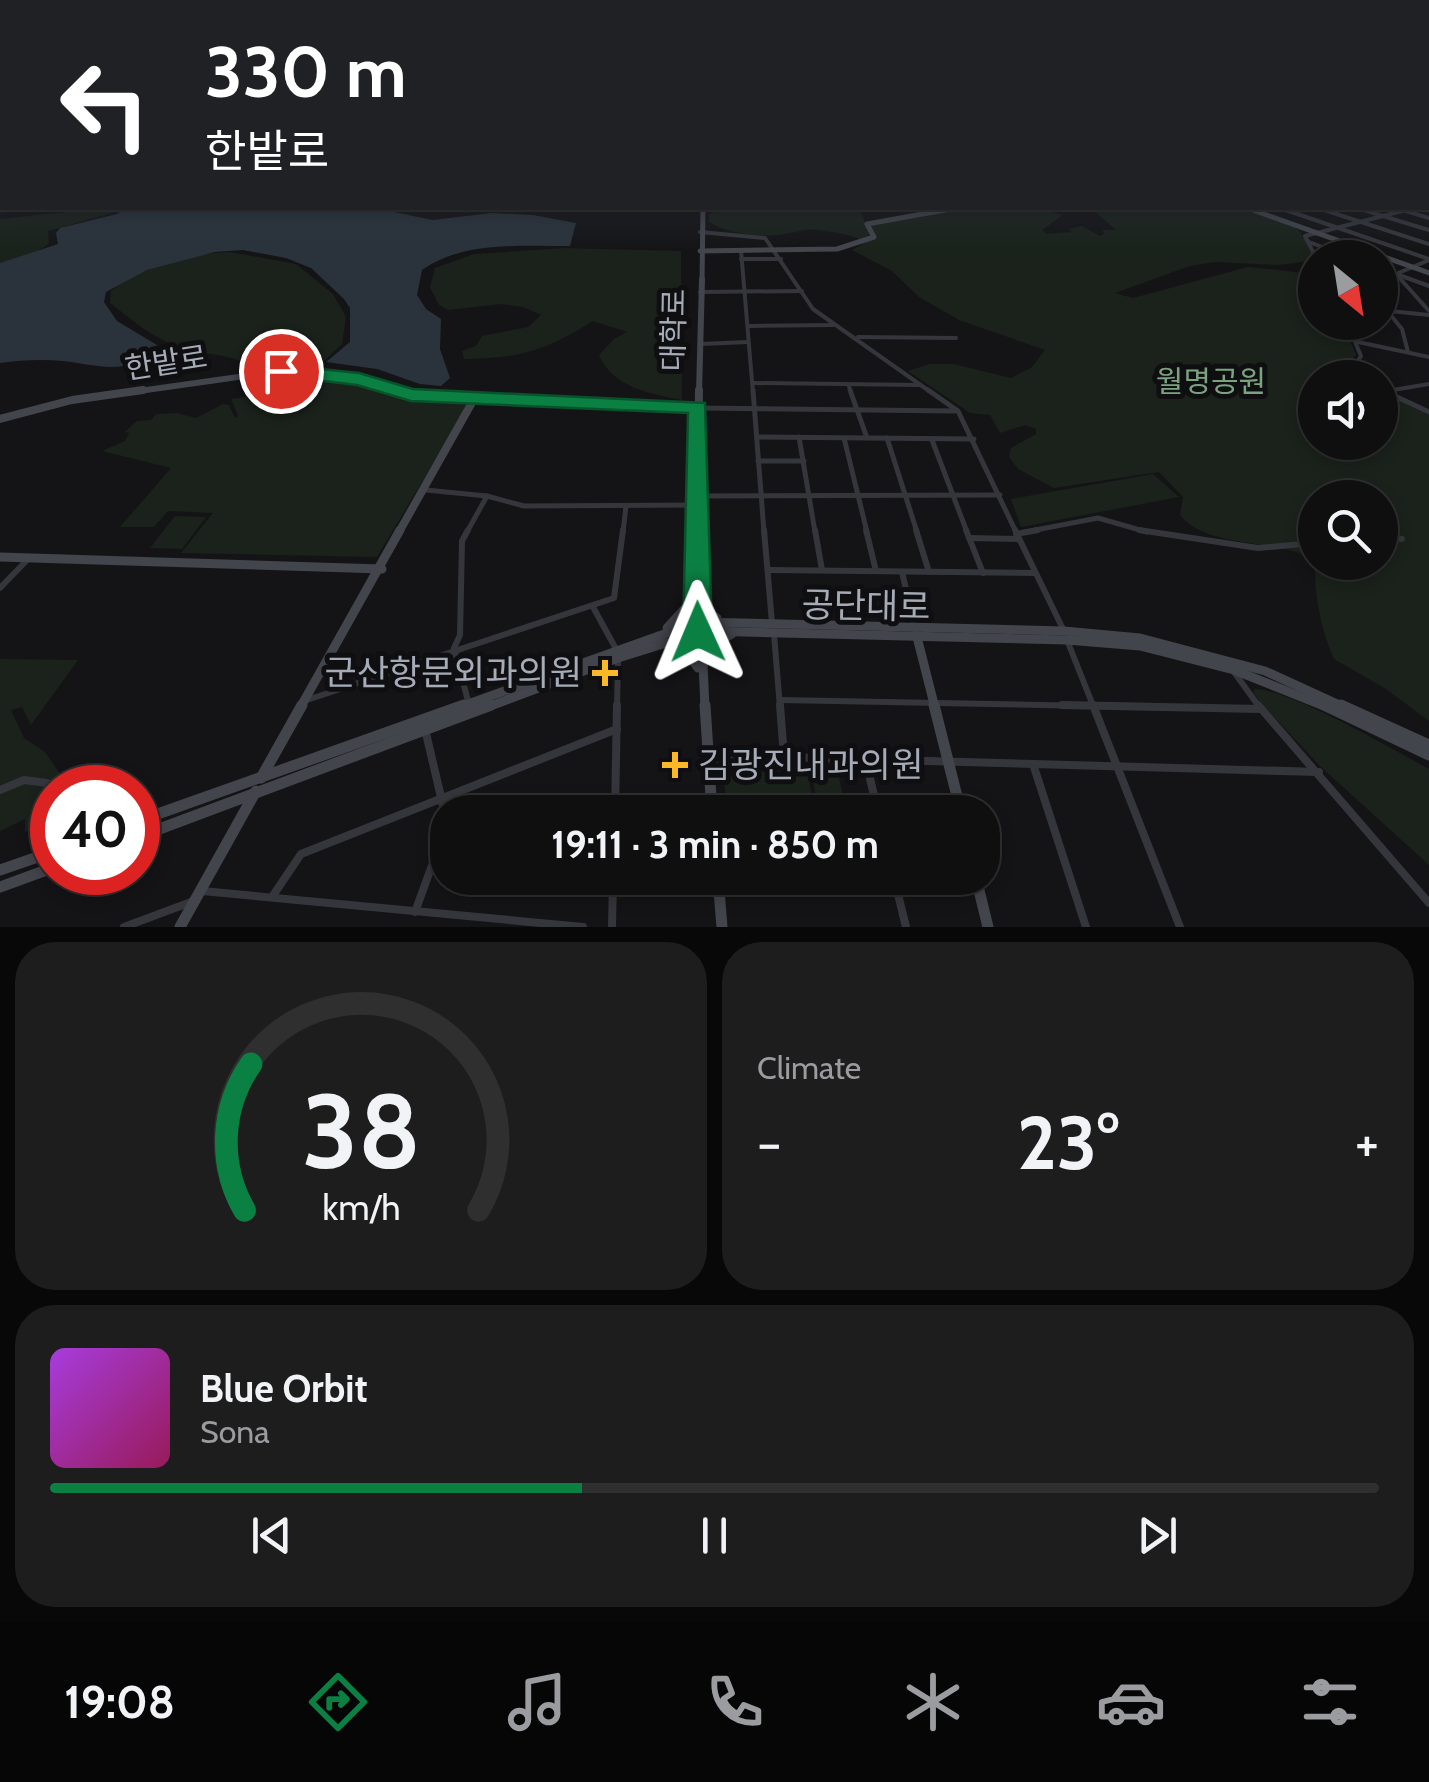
<!DOCTYPE html>
<meta charset="utf-8">
<style>
body{margin:0;font-family:Cabin,"Noto Sans KR",sans-serif;background:#1d1d1e;color:#f1f3f6;height:100vh;display:flex;flex-direction:column;font-size:38px;white-space:nowrap}
*{box-sizing:border-box;margin:0}
p{font-size:32px;color:#9b9c9f}
.icon{flex:none;width:55px;height:55px;fill:none;stroke:currentColor;stroke-width:2;stroke-linecap:round;stroke-linejoin:round}
.map{position:relative;height:927px;overflow:hidden}
.sheet{display:flex;flex-direction:column;gap:15px;padding:15px;background:#080809;flex:1}
.sheet>*{flex:none}
.guide{position:absolute;left:0px;top:0px;width:1430px;height:210px;box-shadow:0 5px 15px #0003,0 0 0 2px #2f2f30;background:#202124;color:#fff;overflow:hidden}
.needle{width:65px;rotate:150deg}
.buttons{position:absolute;left:1298px;top:240px;display:grid;gap:20px}
.buttons a{display:grid;place-items:center;width:100px;height:100px;border-radius:50%;background:#0f0f10;box-shadow:0 5px 15px #0003,0 0 0 2px #2f2f30;font-size:50px}
.speed{position:absolute;left:30px;top:765px;display:flex;gap:20px;font-size:50px;font-weight:700;text-align:center}
.speed>*{display:grid;place-content:center;width:130px;height:130px;border-radius:50%;background:#0f0f10;box-shadow:0 5px 15px #0003,0 0 0 2px #2f2f30;line-height:1}
.speed .limit{border:15px solid #d22;background:#fff;color:#111}
.pin{position:absolute;display:grid;place-items:center;width:85px;height:85px;color:#fff;margin:-42px;border:5px solid #fff;border-radius:50%;box-shadow:0 2px 10px #0007}
.me{position:absolute;width:110px;margin:-55px;rotate:359deg;stroke-linejoin:round;filter:drop-shadow(0 0 8px #0008)}
.turn{display:flex;align-items:center;gap:35px;height:210px;padding:0 40px;font-size:45px}
.turn .icon{width:130px;height:130px;stroke-width:2.5}
.turn b{display:block;font-size:70px;line-height:85px}
.big{font-size:75px;font-weight:800;line-height:1.1}
.sheet .widget{flex:1;display:flex;flex-direction:column;justify-content:center;gap:15px;min-width:0;padding:0 35px;border-radius:40px;background:#1d1d1e}
.sheet .dial{align-items:center;gap:0}
.dial svg{height:260px;overflow:visible;fill:none;stroke:#2f2f30;stroke-width:7;stroke-linecap:round;text-anchor:middle}
.dial text{fill:#f1f3f6;stroke:none}
.song{display:flex;align-items:center;gap:30px}
.cover{width:120px;height:120px;border-radius:15px;background:linear-gradient(135deg,hsl(280 70% 55%),hsl(330 70% 35%))}
.played{height:10px;border-radius:5px;background:linear-gradient(90deg,#0b8043 40%,#2f2f30 40%)}
.keys{display:flex;justify-content:space-around;direction:ltr}
.heat{display:flex;justify-content:space-between;align-items:center;font-size:55px;direction:ltr}
.sheet .tiles{flex:1;display:grid;gap:15px;grid-template-columns:1fr 1fr}
.widget:last-child{grid-column:span 2}
.trip{position:absolute;left:430px;top:795px;width:570px;height:100px;border-radius:40px;background:#0f0f10;box-shadow:0 5px 15px #0003,0 0 0 2px #2f2f30;font-weight:800;line-height:100px;text-align:center}
.menu{display:flex;height:160px;justify-content:space-around;align-items:center;background:#060606;color:#9b9c9f}
.menu .icon{width:70px;height:70px}
.menu .current{color:#0b8043}
.menu b{font-size:45px;color:#f1f3f6}
.map>svg:first-child{display:block}
</style>
<div class="map">
<svg width="1429" height="927" viewBox="0 0 1429 927">
<rect width="100%" height="100%" fill="#141416"/>
<g fill="#1a221b" fill-rule="evenodd">
<polygon points="103,208 122,210 48,231 49,244 35,253 0,263 0,219"/>
<path d="M724,208h131l6,4 9,22 -7,6c-16,-6 -29,-8 -45,-10 -13,-2 -27,4 -40,5 -21,2 -52,-2 -69,-13v-8z"/>
<path d="M963,208h74l26,7 -21,15 4,4 26,-2 -3,-3 13,-3 18,10 5,-3 -3,-3h14l-24,-21 4,-1c45,0 172,-11 202,22 7,7 11,19 15,28l-2,3 -34,4 -62,-3 -25,4 -75,27 18,5 115,-31 67,7v48l28,1 13,32 -10,12 -31,11v64h65v-51l49,24v306l-43,-32 -52,-30c-10,-22 -15,-44 -18,-68 -1,-7 0,-18 -2,-24 -12,-32 -104,-13 -134,-52l3,-18 -24,-25 -105,16 -36,-19 -9,-12 2,-9 25,-14v-5l-11,-4 -25,8 -10,-18 -20,-2 -62,-42 22,-7h24l57,14 21,-11 13,-17 -86,-30 -40,-23 -27,-26 -40,-21 22,-12 -5,-14zM1315,498h65v64h-65z"/>
<path d="M565,248l116,3 1,149c-31,-6 -69,-12 -83,-45l15,-16 13,-7 -34,-11c-48,30 -72,37 -129,38l-2,-8 14,-5 6,-10 46,-9 13,-12 -18,-8 -22,-3 -53,6 -9,-5 -9,-18 5,-19 39,-14z"/>
<path d="M230,252l66,12 37,30 13,23 -4,27 -21,20 -71,5 -2,-5c-23,-11 -48,-9 -71,-18 -26,-9 -46,-27 -67,-43l1,-12c30,-24 81,-38 119,-39z"/>
<polygon points="311,375 354,381 406,398 468,405 377,557 181,553 213,513 168,511 154,527 120,527 171,468 102,451 125,441 129,433 125,432 137,421 151,420 156,414 177,413 196,418 223,404 229,405 235,418 238,416 231,399 283,391 279,406 296,405"/>
<polygon points="1153,474 1179,497 1021,527 1011,499"/>
<polygon points="175,516 206,517 182,549 150,548"/>
<polygon points="0,659 78,660 31,725 22,707 11,710 24,738 45,752 67,784 67,787 52,788 52,822 25,832 25,819 0,831"/>
<path d="M1255,689c39,2 136,60 174,80v96l-109,-99 -59,-63 -8,-11z"/>
<polygon points="778,769 807,772 816,812 728,812 723,775"/>
<polygon points="837,769 847,812 819,812 811,771"/>
</g>
<path fill="#2a333b" d="M119,208h257l56,12 60,-7 41,2 43,8 -6,23c-48,0 -108,-5 -148,24l-5,25 9,14 15,10 -1,30 10,29 -9,8 -21,-2 -43,-15 -51,-7 24,-20v-34l-6,-9 -33,-31 -25,-10 -43,-8 -28,2 -68,18 -41,22 -2,10 13,19 40,24c-26,33 -58,20 -94,16 -20,-2 -43,-1 -63,2v-100l58,-19 -2,-11 4,-5 57,-14 5,-4z"/>
<g fill="none" stroke-linecap="round" stroke-linejoin="round">
<g stroke="#35363c" stroke-width="4">
<polyline points="1280,208 1429,259"/>
<polyline points="1318,208 1429,244"/>
<polyline points="1357,208 1429,230"/>
<polyline points="1396,208 1429,218"/>
<polyline points="700,232 765,238 813,309 932,393"/>
<polyline points="1309,242 1351,258"/>
<polyline points="741,250 753,393"/>
<polyline points="1316,258 1305,236 1414,208"/>
<polyline points="741,259 781,259"/>
<polyline points="1429,260 1396,274 1429,311"/>
<polyline points="1380,268 1429,286"/>
<polyline points="1380,276 1397,278"/>
<polyline points="700,292 802,291"/>
<polyline points="1380,302 1402,329 1408,352"/>
<polyline points="1380,310 1429,315"/>
<polyline points="1347,322 1361,356 1354,367 1360,378"/>
<polyline points="749,326 833,325"/>
<polyline points="858,337 956,338"/>
<polyline points="1358,342 1429,357"/>
<polyline points="701,344 748,342"/>
<polyline points="752,383 921,385"/>
<polyline points="849,386 851,393"/>
<polyline points="1380,389 1388,393"/>
<polyline points="1387,391 1429,384"/>
</g>
<g stroke="#35363c" stroke-width="5">
<polyline points="753,390 764,532"/>
<polyline points="850,390 867,438"/>
<polyline points="928,390 958,411 1016,532"/>
<polyline points="1382,390 1429,412"/>
<polyline points="1387,391 1392,390"/>
<polyline points="698,408 955,411"/>
<polyline points="757,437 974,439"/>
<polyline points="799,437 815,532"/>
<polyline points="844,438 867,532"/>
<polyline points="887,438 917,532"/>
<polyline points="932,440 967,532"/>
<polyline points="758,461 804,461"/>
<polyline points="426,490 487,496 524,506 696,505"/>
<polyline points="698,496 1000,495"/>
<polyline points="467,532 487,496"/>
<polyline points="623,532 626,506"/>
<polyline points="1025,532 1098,518 1147,532"/>
</g>
<g stroke="#35363c" stroke-width="6">
<polyline points="764,530 772,623"/>
<polyline points="815,530 822,570"/>
<polyline points="866,530 876,571"/>
<polyline points="916,530 929,572"/>
<polyline points="966,530 983,573"/>
<polyline points="1015,530 1063,629"/>
<polyline points="1139,530 1258,548 1315,543"/>
<polyline points="1016,534 1038,530"/>
<polyline points="1380,535 1402,539"/>
<polyline points="969,538 1018,539"/>
<polyline points="769,570 1035,573"/>
<polyline points="902,572 917,637"/>
<polyline points="0,588 29,558"/>
<polyline points="593,607 616,649"/>
<polyline points="774,634 780,708"/>
<polyline points="1067,640 1094,708"/>
<polyline points="1234,672 1260,708"/>
<polyline points="307,700 614,598 623,530"/>
<polyline points="780,700 1195,708"/>
<polyline points="468,701 454,648 460,635 462,541 468,530"/>
<polyline points="617,708 618,661"/>
</g>
<g stroke="#35363c" stroke-width="8">
<polyline points="780,705 784,757"/>
<polyline points="1062,705 1261,709"/>
<polyline points="1093,705 1180,927"/>
<polyline points="1258,705 1429,903"/>
<polyline points="425,729 448,827"/>
<polyline points="710,761 784,757 1319,772"/>
<polyline points="866,762 878,812"/>
<polyline points="1033,764 1086,927"/>
<polyline points="0,790 24,780 47,783 52,793"/>
<polyline points="615,812 617,705"/>
<polyline points="43,852 52,812"/>
<polyline points="894,878 906,927"/>
<polyline points="202,891 583,927"/>
<polyline points="272,897 301,854 617,729"/>
<polyline points="415,912 446,827"/>
<polyline points="124,927 191,902"/>
<polyline points="612,927 613,878"/>
</g>
<g stroke="#43454c" stroke-width="5">
<polyline points="1247,208 1429,273"/>
<polyline points="700,251 837,249 874,237 867,224 956,208"/>
<polyline points="702,282 703,208"/>
</g>
<g stroke="#43454c" stroke-width="6">
<polyline points="125,393 281,371 359,379 403,393"/>
<polyline points="699,393 702,279"/>
</g>
<g stroke="#43454c" stroke-width="8">
<polyline points="395,390 411,395 698,408"/>
<polyline points="0,419 72,400 143,390"/>
<polyline points="399,532 474,399"/>
<polyline points="697,532 699,390"/>
</g>
<g stroke="#43454c" stroke-width="9">
<polyline points="697,530 705,708"/>
<polyline points="0,557 382,569"/>
<polyline points="699,595 705,609 717,618"/>
<polyline points="667,628 697,595"/>
<polyline points="917,637 935,708"/>
<polyline points="662,642 686,652 698,668"/>
<polyline points="700,664 712,646 732,634"/>
<polyline points="300,708 400,530"/>
<polyline points="457,708 698,622 1064,631 1140,638 1265,671 1346,708"/>
<polyline points="485,708 618,658 705,631 1067,640 1140,646 1234,670 1329,708"/>
</g>
<g stroke="#43454c" stroke-width="11">
<polyline points="705,705 712,812"/>
<polyline points="934,705 961,812"/>
<polyline points="1324,705 1429,755"/>
<polyline points="1341,705 1429,745"/>
<polyline points="261,778 302,705"/>
<polyline points="138,821 464,705"/>
<polyline points="138,837 491,705"/>
<polyline points="0,870 52,852"/>
<polyline points="718,878 722,927"/>
<polyline points="976,878 988,927"/>
<polyline points="0,887 52,868"/>
<polyline points="180,927 256,791"/>
</g>
</g>
<linearGradient id="sky" x2="0" y2="1"><stop stop-color="#0b0b0c"/><stop offset="0.48" stop-color="#343a47"/><stop offset="1" stop-color="#343a47" stop-opacity="0"/></linearGradient>
<rect width="1429" height="251" fill="url(#sky)"/>
<polygon fill="#0b8043" stroke="#07532c" stroke-width="2.5" points="281,365 359,373 413,389 705,403 712,632 708,640 698,643 688,640 683,632 688,413 411,401 357,385 274,375 274,367"/>
<g fill="#fbb927" stroke="#0f0f11" stroke-width="4">
<path d="M600 658h10v10h10v10h-10v10h-10v-10h-10v-10h10z"/>
<path d="M670 750h10v10h10v10h-10v10h-10v-10h-10v-10h10z"/>
</g>
<g text-anchor="middle" stroke-width="10" stroke-linejoin="round" paint-order="stroke">
<g font-size="30" fill="#a5abb7" stroke="#0f0f11">
<text transform="translate(674 330) rotate(-89)" y="10">대학로</text>
<text transform="translate(166 363) rotate(-9)" y="10">한밭로</text>
</g>
<g font-size="30" fill="#7ba37f" stroke="#0f0f11">
<text x="1211" y="392">월명공원</text>
</g>
<g font-size="35" fill="#a5abb7" stroke="#0f0f11">
<text transform="translate(866 606) rotate(1)" y="12">공단대로</text>
</g>
<g font-size="35" fill="#a5abb7" stroke="#0f0f11" text-anchor="end">
<text x="582" y="685">군산항문외과의원</text>
<text x="698" y="777" text-anchor="start">김광진내과의원</text>
</g>
</g>
</svg>
<div class="buttons">
<a><svg class="needle" viewBox="-14 -14 28 28"><path d="M0-13l5 13h-10z" fill="#e53935"/><path d="M0 13l5-13h-10z" fill="#9b9c9f"/></svg></a>
<a><svg class="icon" aria-label="sound" viewBox="0 0 24 24"><path d="M4 9h4l5-4v14l-5-4H4zM17 9q2 3 0 6"/></svg></a>
<a><svg class="icon" aria-label="search" viewBox="0 0 24 24"><circle cx="10" cy="10" r="6"/><path d="M15 15l6 6"/></svg></a>
</div>
<div class="speed"><div class="limit">40</div></div>
<div class="pin" style="left:281px;top:371px;background:#d93025"><svg class="icon" aria-label="arrive" viewBox="0 0 24 24"><path d="M6 21V4h12l-3 4 3 4H6"/></svg></div>
<svg class="me" style="left:698px;top:632px" viewBox="-20 -20 40 40"><path d="M0-17L14 15 0 8-14 15z" fill="#0b8043" stroke="#fff" stroke-width="4"/></svg>
<div class="trip">19:11 · 3 min · 850 m</div>
<div class="guide">
<div class="turn"><svg class="icon" aria-label="left" viewBox="0 0 24 24"><path d="M17 20v-9H6M10 6l-5 5 5 5"/></svg><div><b>330 m</b>한밭로</div></div>
</div>
</div>
<section class="sheet">
<div class="tiles">
<div class="widget dial"><svg viewBox="0 0 100 80">
<path d="M14 69A42 42 0 1 1 86 69"/>
<path d="M14 69A42 42 0 0 1 16 24" stroke="#0b8043"/>
<text x="50" y="56" font-size="32" font-weight="700">38</text>
<text x="50" y="72" font-size="11">km/h</text>
</svg></div>
<div class="widget"><p>Climate</p>
<div class="heat"><a>−</a><b class="big">23°</b><a>+</a></div>
</div>
<div class="widget">
<div class="song"><i class="cover"></i><div><b>Blue Orbit</b><p>Sona</p></div></div>
<div class="played"></div>
<div class="keys"><svg class="icon" aria-label="previous" viewBox="0 0 24 24"><path d="M18 5L8 12l10 7zM5 5v14"/></svg><svg class="icon" aria-label="pause" viewBox="0 0 24 24"><path d="M8 5v14M16 5v14"/></svg><svg class="icon" aria-label="next" viewBox="0 0 24 24"><path d="M6 5l10 7-10 7zM19 5v14"/></svg></div>
</div>
</div>
</section>
<nav class="menu">
<b>19:08</b>
<svg class="icon current" aria-label="directions" viewBox="0 0 24 24"><path d="M12 3l9 9-9 9-9-9zM9 14v-3h6M13 9l2 2-2 2"/></svg>
<svg class="icon" aria-label="music" viewBox="0 0 24 24"><path d="M9 18V5l10-2v13"/><circle cx="6" cy="18" r="3"/><circle cx="16" cy="16" r="3"/></svg>
<svg class="icon" aria-label="phone" viewBox="0 0 24 24"><path d="M5 4h4l2 5-3 2q2 4 5 5l2-3 5 2v4C11 20 4 13 5 4z"/></svg>
<svg class="icon" aria-label="climate" viewBox="0 0 24 24"><path d="M12 3v18M4 7l16 10M4 17L20 7"/></svg>
<svg class="icon" aria-label="car" viewBox="0 0 24 24"><path d="M5 17H2v-5l4-1 3-4h7l3 4 3 1v5h-3M9 17h6M6 11h13"/><circle cx="7" cy="17" r="2"/><circle cx="17" cy="17" r="2"/></svg>
<svg class="icon" aria-label="filters" viewBox="0 0 24 24"><path d="M4 7h16M4 17h16"/><circle cx="9" cy="7" r="2"/><circle cx="15" cy="17" r="2"/></svg>
</nav>
